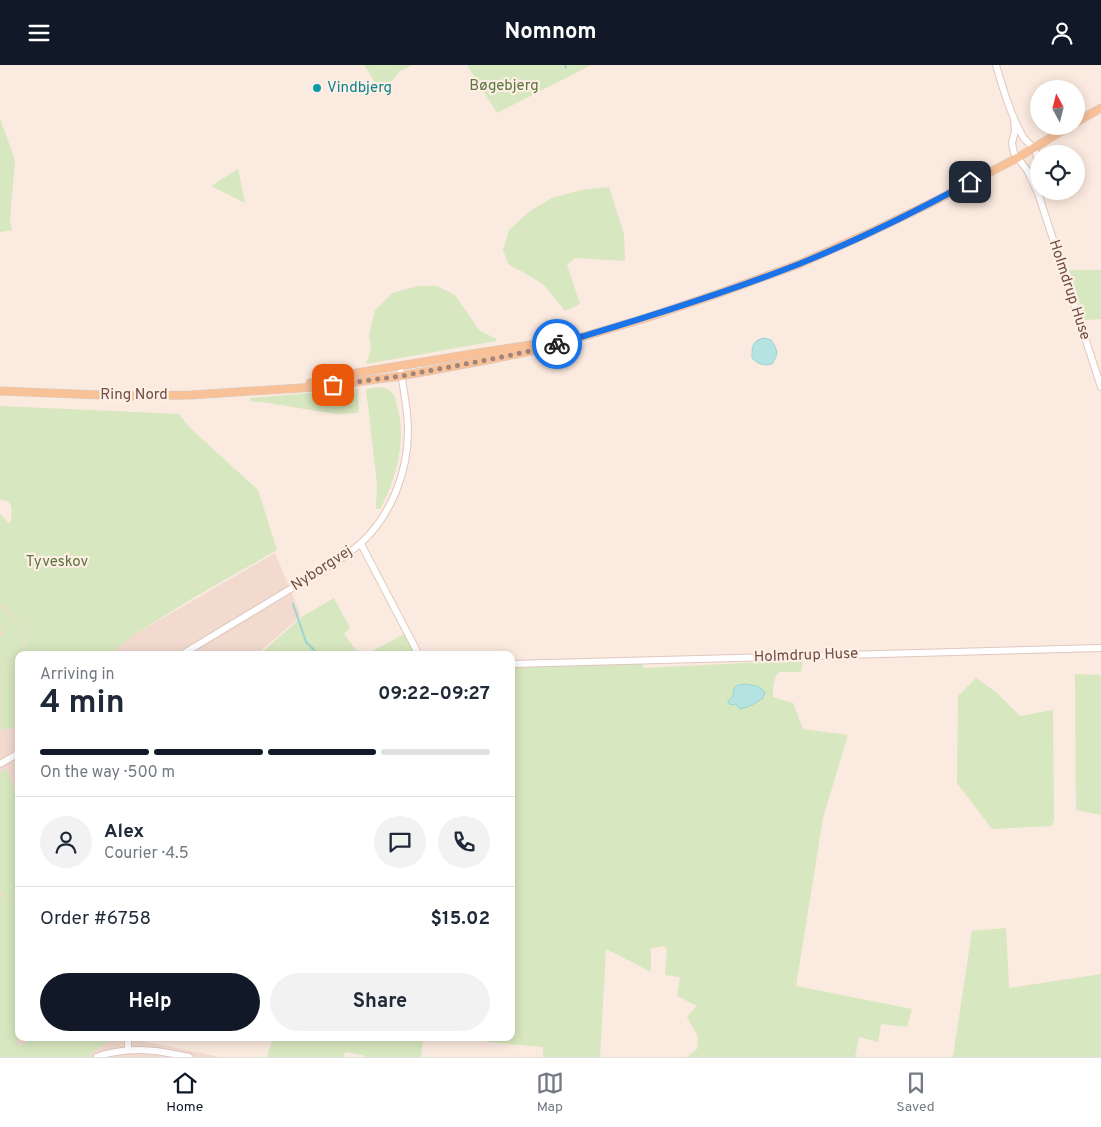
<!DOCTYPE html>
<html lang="en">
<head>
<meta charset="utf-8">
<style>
  body { margin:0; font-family:Overpass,sans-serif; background:#f2f2f3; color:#1f2937; height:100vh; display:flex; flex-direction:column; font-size:19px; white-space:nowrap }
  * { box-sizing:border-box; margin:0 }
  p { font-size:16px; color:#747a83 }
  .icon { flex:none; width:28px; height:28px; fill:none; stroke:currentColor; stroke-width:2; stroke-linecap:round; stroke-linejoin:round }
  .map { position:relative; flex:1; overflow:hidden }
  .sheet { position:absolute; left:15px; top:586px; width:500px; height:390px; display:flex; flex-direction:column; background:#fff; border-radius:10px; box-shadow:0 2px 12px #0003 }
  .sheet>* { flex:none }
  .needle { width:32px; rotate:353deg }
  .controls { position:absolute; left:1030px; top:15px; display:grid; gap:10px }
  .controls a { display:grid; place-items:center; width:55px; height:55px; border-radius:50%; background:#fff; box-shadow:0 2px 12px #0003; font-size:25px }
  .pin { position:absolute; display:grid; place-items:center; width:42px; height:42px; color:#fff; margin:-21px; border-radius:10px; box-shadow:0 2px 8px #0006 }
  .courier { position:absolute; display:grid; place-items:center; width:50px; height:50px; margin:-25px; border:4px solid #1a73e8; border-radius:50%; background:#fff; color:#222; box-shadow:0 1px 6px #0007 }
  .headline em { font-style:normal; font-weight:700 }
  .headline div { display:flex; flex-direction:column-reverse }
  .headline { display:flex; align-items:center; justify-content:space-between; height:85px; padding:0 25px }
  h1 { font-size:32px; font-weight:700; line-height:38px }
  .bar { display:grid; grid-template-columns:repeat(4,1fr); gap:8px 5px; align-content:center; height:60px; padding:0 25px }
  .bar i { height:6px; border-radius:4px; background:#e0e1e3 }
  .bar .active { background:#111827 }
  .bar p { grid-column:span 4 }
  .line { display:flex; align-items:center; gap:12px; padding:0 25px; border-top:1px solid #e0e1e3 }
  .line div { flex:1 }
  .round { display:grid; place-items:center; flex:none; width:52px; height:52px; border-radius:26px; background:#f2f2f3 }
  .primary-button { display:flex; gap:10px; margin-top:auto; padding:10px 25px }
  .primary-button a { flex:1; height:58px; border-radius:30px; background:#111827; color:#fff; font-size:20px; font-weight:700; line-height:58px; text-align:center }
  .primary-button a+a { background:#f2f2f3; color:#1f2937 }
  header { display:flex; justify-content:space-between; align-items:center; height:65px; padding:0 25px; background:#111827; color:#fff; font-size:22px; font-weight:700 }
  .tab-bar { display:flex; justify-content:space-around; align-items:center; height:70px; border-top:1px solid #e0e1e3; background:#fff; font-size:14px; color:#747a83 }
  .tab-bar a { display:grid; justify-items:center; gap:2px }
  .tab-bar .active { color:#111827 }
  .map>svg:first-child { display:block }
</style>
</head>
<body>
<header><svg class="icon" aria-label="menu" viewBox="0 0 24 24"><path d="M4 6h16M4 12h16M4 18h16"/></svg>Nomnom<svg class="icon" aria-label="person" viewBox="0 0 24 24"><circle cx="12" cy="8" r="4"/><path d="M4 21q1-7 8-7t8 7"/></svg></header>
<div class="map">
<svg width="1101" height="992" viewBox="0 0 1101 992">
  <rect width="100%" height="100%" fill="#fbeadf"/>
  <g fill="#f2dace">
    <path d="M275,488L301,551L256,590H110L130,572Z"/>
    <path d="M0,541H4L20,558L27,590H19V789L0,851Z"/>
    <path d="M0,871L19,972L128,973L220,992H0Z"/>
  </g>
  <g fill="#d7e7bf">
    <path d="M364,0H412L400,6L387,22L380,25Z"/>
    <path d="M467,0H591L497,48Z"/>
    <path d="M0,54L15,95L10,155L12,165L0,167Z"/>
    <path d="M238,104L245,138L211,121Z"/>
    <path d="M609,122L624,169L625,196L575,193L567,200L580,239L565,246L544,220L523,207L509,200L503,185L509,165L530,146L552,133L581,125Z"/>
    <path d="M1069,205H1101V254L1085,255Z"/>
    <path d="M417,221H437L455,230L479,265L496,274V276L366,299L371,284L369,271L375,245L392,228Z"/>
    <path d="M380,322C384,323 388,324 391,327C395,330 396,336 397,341C407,374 396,415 380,444H376L377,419L366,324Z"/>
    <path d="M358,324L359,346L357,348L336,349L268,338L250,336V333Z"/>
    <path d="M0,341L179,349L189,362L258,425L277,485L193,533L132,571L110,590H27L20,558L4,541H0V449L10,459C11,449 16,434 0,435Z"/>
    <path d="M334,533L350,563L344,569L358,588L367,589L404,569L416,590H259L303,551Z"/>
    <path d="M0,542H2L19,558L26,590H19V661L1,665L0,572L3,571L0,561Z"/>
    <path d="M803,595L801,607H779C773,613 773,623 773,632L793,638L803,664L848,670L823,753L796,921L912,944L907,962L881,959L878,977L859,972L855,992H687L697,984L698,972L687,952L697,941L677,931L680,912L665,910L667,884L664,881L651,883V907L606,884L600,992H543V982L487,977L488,973L511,972V631L515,630L512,602L643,598V603Z"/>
    <path d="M1075,609L1099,610L1101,613V750L1076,745Z"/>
    <path d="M976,613L996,627L1020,651L1053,645L1054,755L1052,761L992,764L957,718L958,631Z"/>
    <path d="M6,704L19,734V972L20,973L17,976L19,982L32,973H114L86,992H0V832L3,830L0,825V708Z"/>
    <path d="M1006,863L1009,923L1101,909V992H953L972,866Z"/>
    <path d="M273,973V972L423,973L421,992H367L362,990L345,987L344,992H267Z"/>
  </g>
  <g fill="#b5e3e1" stroke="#9bd4d2">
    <path d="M764,273L771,275C778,285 779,289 772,299C763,301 758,299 752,293C752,281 752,276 764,273Z"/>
    <path d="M745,619C753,620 760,621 765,627L763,633C756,638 749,642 740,644L736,639L731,640L728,638V636L733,631L734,623L738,620Z"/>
  </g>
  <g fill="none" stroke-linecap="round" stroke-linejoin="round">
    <g stroke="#9bd4d2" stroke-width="2">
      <path d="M565,0L566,3"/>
      <path d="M293,539L306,577L317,588"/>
    </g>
    <g stroke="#e0c7bf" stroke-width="8">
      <g id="minor">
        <path d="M996,0C1003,24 1010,48 1022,70C1025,77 1033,80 1036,88C1039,97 1035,109 1036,119"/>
        <path d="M1014,54L1015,66L1012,78L1014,88L1027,105L1038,128L1101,322"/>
        <path d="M361,479L419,590"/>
        <path d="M181,590L345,491C350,487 355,483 360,479C391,451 408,407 408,366C408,344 403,323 400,301"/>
        <path d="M511,599L1101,583"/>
        <path d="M0,699L19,688"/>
        <path d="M128,984V972"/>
        <path d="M97,992C103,989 109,988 116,987C141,982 165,987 189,992"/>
      </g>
    </g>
    <g stroke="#d7cdcc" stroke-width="9">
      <g id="major">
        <path d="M1076,57L1101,43"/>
        <path d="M310,318L356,308L478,288L537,279"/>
        <path d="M0,326L125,331L191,330L316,322L401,311L487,295L541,284L646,253L717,229L799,199L873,166L939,134L1017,93L1070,61"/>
      </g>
    </g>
    <use href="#minor" stroke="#fff" stroke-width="6"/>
    <use href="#major" stroke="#f8c198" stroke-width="8"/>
  </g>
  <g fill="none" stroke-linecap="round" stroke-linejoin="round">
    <path stroke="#a1857d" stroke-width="5" stroke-dasharray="0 9" d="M333,320L401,311L487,295L540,284L557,279"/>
    <path stroke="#1a73e8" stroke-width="6" d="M557,279C639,255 720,230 799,199C858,175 915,147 970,117"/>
  </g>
  <circle fill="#0f9aa8" stroke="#feefe4" stroke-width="2" cx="317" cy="23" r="5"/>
  <g text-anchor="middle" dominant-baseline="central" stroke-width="4.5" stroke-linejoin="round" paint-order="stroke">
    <g font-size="15" fill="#5b7641" stroke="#feefe4">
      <text x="504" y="21">Bøgebjerg</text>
      <text x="57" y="497">Tyveskov</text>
    </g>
    <g font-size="15" fill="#0d838f" stroke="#feefe4" text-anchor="start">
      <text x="327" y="23">Vindbjerg</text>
    </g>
    <g font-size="15" fill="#704e48" stroke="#feefe4">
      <text transform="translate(1069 225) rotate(72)">Holmdrup Huse</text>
      <text x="134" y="330">Ring Nord</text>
      <text transform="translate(322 504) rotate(-33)">Nyborgvej</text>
      <text transform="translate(806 591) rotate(-2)">Holmdrup Huse</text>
    </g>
  </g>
</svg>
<div class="controls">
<a><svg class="needle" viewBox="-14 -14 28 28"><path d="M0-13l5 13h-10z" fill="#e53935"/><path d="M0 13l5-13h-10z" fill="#747a83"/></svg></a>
<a><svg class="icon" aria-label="locate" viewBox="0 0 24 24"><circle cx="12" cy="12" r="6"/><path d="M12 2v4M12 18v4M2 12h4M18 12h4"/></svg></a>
</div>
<div class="pin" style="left:333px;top:320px;background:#ea580c"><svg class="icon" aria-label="bag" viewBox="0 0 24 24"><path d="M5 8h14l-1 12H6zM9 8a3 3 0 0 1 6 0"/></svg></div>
<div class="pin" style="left:970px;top:117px;background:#1f2937"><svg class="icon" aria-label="home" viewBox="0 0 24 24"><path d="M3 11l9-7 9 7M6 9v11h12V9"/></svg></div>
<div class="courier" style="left:557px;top:279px"><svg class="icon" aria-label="bike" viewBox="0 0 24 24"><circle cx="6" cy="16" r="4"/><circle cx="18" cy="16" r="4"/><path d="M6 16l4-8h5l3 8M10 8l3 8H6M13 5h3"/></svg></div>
<section class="sheet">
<div class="headline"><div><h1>4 min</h1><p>Arriving in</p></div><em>09:22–09:27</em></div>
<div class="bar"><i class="active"></i><i class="active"></i><i class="active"></i><i></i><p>On the way · 500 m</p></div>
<div class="line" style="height:90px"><a class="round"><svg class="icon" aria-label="person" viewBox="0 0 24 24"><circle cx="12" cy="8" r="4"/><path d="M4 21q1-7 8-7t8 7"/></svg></a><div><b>Alex</b><p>Courier · 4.5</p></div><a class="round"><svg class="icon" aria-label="chat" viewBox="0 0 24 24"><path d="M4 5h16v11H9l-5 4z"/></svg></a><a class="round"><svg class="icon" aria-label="phone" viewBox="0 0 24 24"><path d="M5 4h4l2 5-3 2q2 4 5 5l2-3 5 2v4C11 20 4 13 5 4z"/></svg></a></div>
<div class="line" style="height:65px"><div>Order #6758</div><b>$15.02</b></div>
<div class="primary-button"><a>Help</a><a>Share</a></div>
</section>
</div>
<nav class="tab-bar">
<a class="active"><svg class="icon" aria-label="home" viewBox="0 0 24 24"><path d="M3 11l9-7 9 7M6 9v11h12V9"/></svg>Home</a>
<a><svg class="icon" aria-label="map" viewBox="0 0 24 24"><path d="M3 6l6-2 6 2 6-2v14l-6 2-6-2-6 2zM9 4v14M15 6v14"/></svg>Map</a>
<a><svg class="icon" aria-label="saved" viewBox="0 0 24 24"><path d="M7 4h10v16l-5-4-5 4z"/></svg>Saved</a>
</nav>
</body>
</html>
